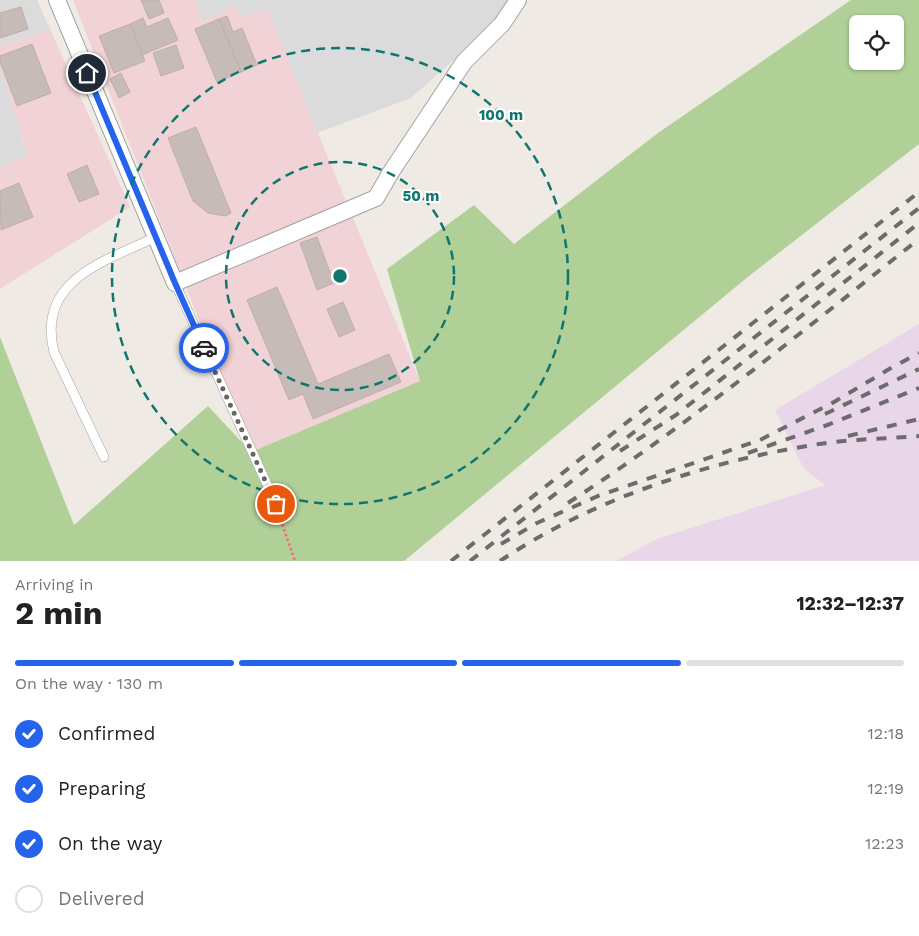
<!DOCTYPE html>
<html lang="en">
<head>
<meta charset="utf-8">
<style>
  body { margin:0; font-family:"Work Sans",sans-serif; background:#f6f6f6; color:#222; height:100vh; display:flex; flex-direction:column; font-size:19px; white-space:nowrap }
  * { box-sizing:border-box; margin:0 }
  p { font-size:16px; color:#767676 }
  .icon { flex:none; width:28px; height:28px; fill:none; stroke:currentColor; stroke-width:2; stroke-linecap:round; stroke-linejoin:round }
  .map { position:relative; height:561px; overflow:hidden }
  .sheet { display:flex; flex-direction:column; background:#fff; flex:1 }
  .sheet>* { flex:none }
  .tools { position:absolute; left:849px; top:15px; display:grid; gap:10px }
  .tools a { display:grid; place-items:center; width:55px; height:55px; border-radius:8px; background:#fff; box-shadow:0 1px 4px #0004; font-size:25px }
  .pin { position:absolute; display:grid; place-items:center; width:42px; height:42px; color:#fff; margin:-21px; border:2px solid #fff; border-radius:50%; box-shadow:0 1px 5px #0007 }
  .courier { position:absolute; display:grid; place-items:center; width:50px; height:50px; margin:-25px; border:4px solid #2563eb; border-radius:50%; background:#fff; color:#222; box-shadow:0 1px 6px #0007 }
  .summary em { font-style:normal; font-weight:700 }
  .summary div { display:flex; flex-direction:column-reverse }
  .summary { display:flex; align-items:center; justify-content:space-between; height:85px; padding:0 15px }
  h1 { font-size:32px; font-weight:700; line-height:38px }
  .bar { display:grid; grid-template-columns:repeat(4,1fr); gap:8px 5px; align-content:center; height:60px; padding:0 15px }
  .bar i { height:6px; border-radius:4px; background:#e0e0e0 }
  .bar .active { background:#2563eb }
  .bar p { grid-column:span 4 }
  ol { padding:0 15px; list-style:none }
  li { display:flex; align-items:center; gap:15px; height:55px }
  li p { margin-inline-start:auto }
  li .icon { padding:5px; border-radius:50%; background:#2563eb; color:#fff; stroke-width:4 }
  li:last-child { color:#767676 }
  li i { width:28px; height:28px; border:2px solid #e0e0e0; border-radius:50% }
  .map>svg:first-child { display:block }
</style>
</head>
<body>
<div class="map">
<svg width="919" height="561" viewBox="0 0 919 561">
  <rect width="100%" height="100%" fill="#f0eae4"/>
  <g fill="#dcdbdb">
    <path d="M0,0H37L50,29L0,47Z"/>
    <path d="M194,0H510L501,14L458,56L411,98L317,133L267,9L240,17L235,6L203,22Z"/>
    <path d="M0,64L28,156L0,167Z"/>
  </g>
  <g fill="#f1d2d6">
    <path d="M73,0H194L203,22L235,6L240,17L267,9L420,381L251,452Z"/>
    <path d="M50,29L130,207L0,289V167L28,155L0,65V47Z"/>
  </g>
  <path fill="#e9d6e8" d="M919,324V561H616L657,539L825,485L804,469L775,410Z"/>
  <path fill="#b0d097" fill-rule="evenodd" d="M851,0H919V144L749,276L404,561H0V337L74,525L208,406L251,452L420,381L387,269L474,205L514,244L658,133ZM858,24H895V61H858Z"/>
  <g fill="#c7bbb7" stroke="#c2aea6">
    <path d="M141,0H159L164,13L149,19Z"/>
    <path d="M21,7L28,29L0,38V13Z"/>
    <path d="M227,16L233,32L242,28L257,65L241,72L219,19Z"/>
    <path d="M143,18L147,27L168,18L178,40L142,55L130,24Z"/>
    <path d="M219,19L241,72L217,82L195,29Z"/>
    <path d="M130,24L145,61L114,73L99,36Z"/>
    <path d="M32,44L51,93L17,106L0,62V56Z"/>
    <path d="M176,45L184,68L161,76L153,53Z"/>
    <path d="M121,73L130,92L119,98L110,79Z"/>
    <path d="M196,127L231,213L225,216L208,213L193,201L168,138Z"/>
    <path d="M87,165L99,194L79,202L67,174Z"/>
    <path d="M19,183L33,217L1,230L0,191Z"/>
    <path d="M317,237L334,283L317,290L300,243Z"/>
    <path d="M277,287L318,384L389,354L401,382L313,419L303,394L289,400L247,300Z"/>
    <path d="M343,302L355,330L339,337L327,309Z"/>
  </g>
  <g fill="none" stroke-linecap="round" stroke-linejoin="round">
    <g stroke="#a2a2a2" stroke-width="10">
      <g id="lane">
        <path d="M175,283L276,504"/>
        <path d="M104,457L54,352C36,280 105,261 156,237"/>
      </g>
    </g>
    <g stroke="#a2a2a2" stroke-width="18">
      <path id="street" d="M57,0L175,283L376,198L391,172L464,62L502,24L518,0"/>
    </g>
    <path stroke="#fe666c" stroke-width="2.5" stroke-dasharray="2.5 2.5" stroke-linecap="butt" d="M279,515L295,561"/>
    <use href="#lane" stroke="#fff" stroke-width="9"/>
    <use href="#street" stroke="#fff" stroke-width="16"/>
    <g stroke="#6c6c6c" stroke-width="4" stroke-dasharray="10 10" stroke-linecap="butt">
      <path d="M825,414L919,369"/>
      <path d="M848,436L919,419"/>
      <path d="M620,451L676,415L919,223"/>
      <path d="M748,453L830,424L919,388"/>
      <path d="M568,503C691,423 804,330 919,239"/>
      <path d="M501,544L537,523L598,496L760,440L834,402L891,368L919,353"/>
      <path d="M451,561L919,192"/>
      <path d="M470,561L919,208"/>
      <path d="M500,561C591,500 705,462 813,445C848,439 884,439 919,436"/>
    </g>
  </g>
  <g fill="none" stroke-linecap="round" stroke-linejoin="round">
    <path stroke="#686563" stroke-width="5" stroke-dasharray="0 9" d="M204,348L276,504"/>
    <path stroke="#2563eb" stroke-width="6" d="M87,73L175,283L204,348"/>
  </g>
  <g fill="none" stroke="#0f766e" stroke-width="2.5" stroke-dasharray="9 6">
    <circle cx="340" cy="276" r="114"/>
    <circle cx="340" cy="276" r="228"/>
  </g>
  <circle cx="340" cy="276" r="8" fill="#0f766e" stroke="#fff" stroke-width="2.5"/>
  <g font-size="15" text-anchor="middle" font-weight="bold" fill="#0f766e" stroke="#fff" stroke-width="4" stroke-linejoin="round" paint-order="stroke">
    <text x="501" y="120">100 m</text>
    <text x="421" y="201">50 m</text>
  </g>
</svg>
<div class="tools">
<a><svg class="icon" aria-label="locate" viewBox="0 0 24 24"><circle cx="12" cy="12" r="6"/><path d="M12 2v4M12 18v4M2 12h4M18 12h4"/></svg></a>
</div>
<div class="pin" style="left:276px;top:504px;background:#ea580c"><svg class="icon" aria-label="bag" viewBox="0 0 24 24"><path d="M5 8h14l-1 12H6zM9 8a3 3 0 0 1 6 0"/></svg></div>
<div class="pin" style="left:87px;top:73px;background:#1f2937"><svg class="icon" aria-label="home" viewBox="0 0 24 24"><path d="M3 11l9-7 9 7M6 9v11h12V9"/></svg></div>
<div class="courier" style="left:204px;top:348px"><svg class="icon" aria-label="car" viewBox="0 0 24 24"><path d="M5 17H2v-5l4-1 3-4h7l3 4 3 1v5h-3M9 17h6M6 11h13"/><circle cx="7" cy="17" r="2"/><circle cx="17" cy="17" r="2"/></svg></div>
</div>
<section class="sheet">
<div class="summary"><div><h1>2 min</h1><p>Arriving in</p></div><em>12:32–12:37</em></div>
<div class="bar"><i class="active"></i><i class="active"></i><i class="active"></i><i></i><p>On the way · 130 m</p></div>
<ol>
<li><svg class="icon" aria-label="check" viewBox="0 0 24 24"><path d="M5 12l5 5 9-10"/></svg>Confirmed<p>12:18</p></li>
<li><svg class="icon" aria-label="check" viewBox="0 0 24 24"><path d="M5 12l5 5 9-10"/></svg>Preparing<p>12:19</p></li>
<li><svg class="icon" aria-label="check" viewBox="0 0 24 24"><path d="M5 12l5 5 9-10"/></svg>On the way<p>12:23</p></li>
<li><i></i>Delivered</li>
</ol>
</section>
</body>
</html>
